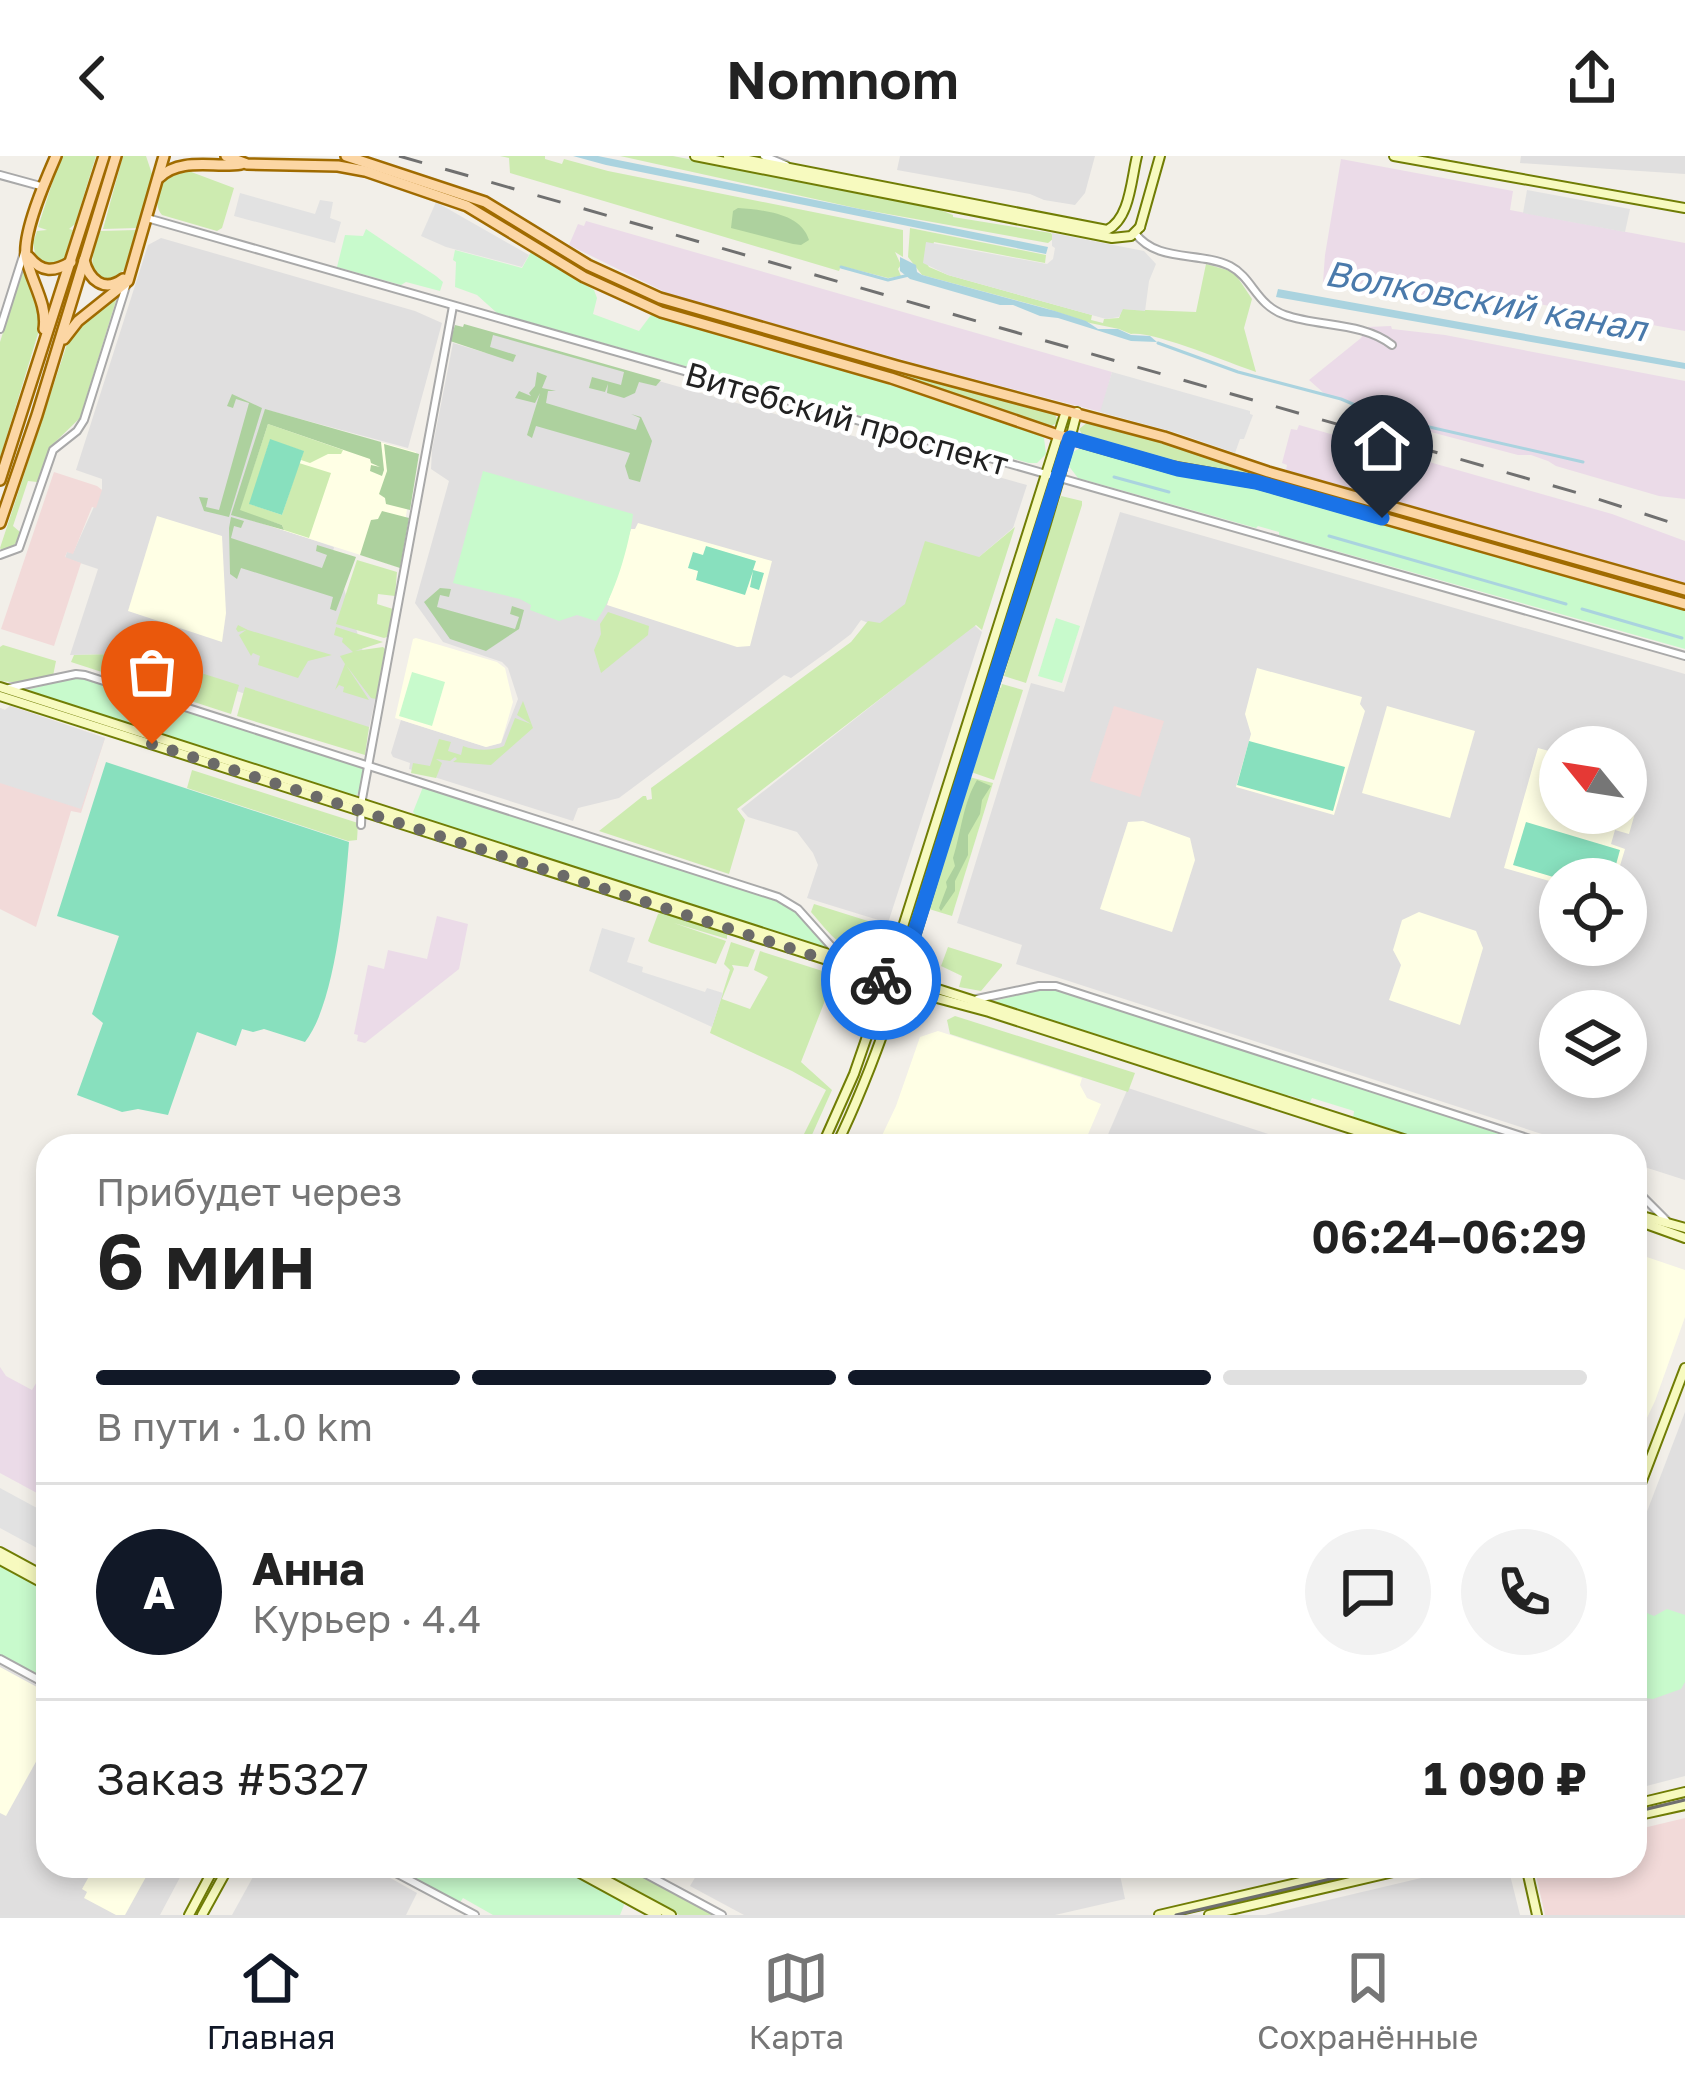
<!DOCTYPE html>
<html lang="ru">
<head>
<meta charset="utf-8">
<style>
  body { margin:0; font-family:"Golos Text",sans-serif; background:#f2f2f2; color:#222; height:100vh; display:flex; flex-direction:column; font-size:45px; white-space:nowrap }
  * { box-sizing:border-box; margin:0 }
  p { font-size:39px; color:#767676 }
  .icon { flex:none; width:66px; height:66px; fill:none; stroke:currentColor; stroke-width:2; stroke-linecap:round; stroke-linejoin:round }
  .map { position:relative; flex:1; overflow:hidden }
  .sheet { position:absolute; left:36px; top:978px; width:1611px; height:744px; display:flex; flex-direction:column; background:#fff; border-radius:36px; box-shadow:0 6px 18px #0003 }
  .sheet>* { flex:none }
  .needle { width:78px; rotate:300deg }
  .buttons { position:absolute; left:1539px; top:570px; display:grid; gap:24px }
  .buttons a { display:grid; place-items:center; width:108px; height:108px; border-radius:50%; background:#fff; box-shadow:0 6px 18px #0003; font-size:60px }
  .pin { position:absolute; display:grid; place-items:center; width:102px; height:102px; color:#fff; margin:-123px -51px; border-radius:50% 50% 50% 0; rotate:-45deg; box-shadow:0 0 12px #0007 }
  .pin .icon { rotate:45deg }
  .courier { position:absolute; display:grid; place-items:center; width:120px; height:120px; margin:-60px; border:9px solid #1a73e8; border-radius:50%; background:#fff; color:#222; box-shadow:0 3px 15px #0007 }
  .overview em { font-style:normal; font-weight:600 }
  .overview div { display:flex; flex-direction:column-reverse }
  .overview { display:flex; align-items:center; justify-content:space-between; height:204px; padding:0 60px }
  h1 { font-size:78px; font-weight:600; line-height:90px }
  .bar { display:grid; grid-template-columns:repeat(4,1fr); gap:18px 12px; align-content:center; height:144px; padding:0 60px }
  .bar i { height:15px; border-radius:9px; background:#e0e0e0 }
  .bar .selected { background:#111827 }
  .bar p { grid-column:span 4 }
  .line { display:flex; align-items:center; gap:30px; padding:0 60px; border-top:3px solid #e0e0e0 }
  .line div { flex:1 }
  .round { display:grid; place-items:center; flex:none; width:126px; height:126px; border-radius:63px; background:#f2f2f2 }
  header { display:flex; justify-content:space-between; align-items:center; height:156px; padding:0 60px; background:#fff; font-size:54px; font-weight:600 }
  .tabs { display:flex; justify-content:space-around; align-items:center; height:168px; border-top:3px solid #e0e0e0; background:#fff; font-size:33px; color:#767676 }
  .tabs a { display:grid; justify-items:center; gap:6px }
  .tabs .selected { color:#111827 }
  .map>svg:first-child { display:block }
</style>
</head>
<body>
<header><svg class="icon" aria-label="back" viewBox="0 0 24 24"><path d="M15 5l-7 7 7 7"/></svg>Nomnom<svg class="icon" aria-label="share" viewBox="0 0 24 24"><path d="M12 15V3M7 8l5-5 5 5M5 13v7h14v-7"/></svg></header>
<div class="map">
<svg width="1685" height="1759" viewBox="0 0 1685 1759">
  <rect width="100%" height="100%" fill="#f2efe9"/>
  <g fill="#e0dfdf" fill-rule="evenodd">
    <path d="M900,0H1095L1085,37L1075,49L1044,44L1030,38L897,14Z"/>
    <path d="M1521,0H1685V18L1520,7Z"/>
    <path d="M161,82L415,155L442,167L408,292L271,255L235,358L334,391L333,396L376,539L368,577L120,498L70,499L98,413L65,402L67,396L73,397L102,333V323L76,314L148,89Z"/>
    <path d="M492,178L1027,329L1013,372L979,401L878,471L861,464L851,478L830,494L791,522L784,519L619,642L578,652L573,665L409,613L410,607L393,601L391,597L401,564L486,591L501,587L518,543L508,512L502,506L443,486L415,447L449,325L431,313L432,294L453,187L486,197Z"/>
    <path d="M1120,356L1685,518V1024L1635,1008V990H1579L1016,808L1022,789L957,767L1031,527L1064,536ZM1560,591H1626V657H1560ZM1560,723H1626V789H1560ZM1560,855H1626V921H1560Z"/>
    <path d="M974,469L982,476L888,767L807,742L818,709L813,697L797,676L748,661L741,653Z"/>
    <path d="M1128,932L1305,990H1103Z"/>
    <path d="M1685,1256V1620L1635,1633V1387Z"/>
    <path d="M0,1509L48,1535V1710H186L160,1759H0Z"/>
    <path d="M259,1710H369L417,1737L406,1759H232Z"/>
    <path d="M702,1710H1103L1120,1719L1125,1743L1055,1759H744L690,1730Z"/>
    <path d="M1472,1710H1491L1492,1714L1508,1711L1520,1759H1265Z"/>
  </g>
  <g fill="#f2dad9">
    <path d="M54,316L97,330L102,334L96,352L92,351L73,398L67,396L65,401L81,407L54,490L1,473Z"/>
    <path d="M10,550L105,582L81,657L71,655L36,771L0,753V552L5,554Z"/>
    <path d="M1114,550L1164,565L1140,641L1090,625Z"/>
    <path d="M1685,1662V1759H1545L1534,1710H1635V1674Z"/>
  </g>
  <g fill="#ebdbe8">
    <path d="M1341,3L1513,35L1510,54L1685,87V175L1458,133L1453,150L1323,126L1325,99Z"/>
    <path d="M586,65L1112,216L1101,256L928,211L669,138L569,89L578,68L584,70Z"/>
    <path d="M1391,170L1392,173L1445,179L1685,225V343L1659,340L1556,310L1548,305L1531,299H1518L1427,275L1393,260L1326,239L1309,224L1361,182L1367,171Z"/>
    <path d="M1299,269L1612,358L1685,385V427L1286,314L1287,309L1282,307L1291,273L1297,274Z"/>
    <path d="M437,760L468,768L459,813L365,887L357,885L358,879L354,878L368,809L384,813L388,794L427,803Z"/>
    <path d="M0,1211L6,1220L32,1234L41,1219L48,1222V1343L0,1317Z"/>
  </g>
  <g fill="#ffffe5">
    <path d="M271,256L416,296L398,411L238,360Z"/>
    <path d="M157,360L222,380L226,457L222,486L128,455Z"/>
    <path d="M638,367L772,405L750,490L737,491L607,449L631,373H635Z"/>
    <path d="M416,482L497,506L505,512L513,546L501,587L486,591L395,562L413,483Z"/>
    <path d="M1257,512L1362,541L1360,548L1365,555L1334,659L1236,631L1251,578L1245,558Z"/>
    <path d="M1387,550L1475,575L1450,662L1362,637Z"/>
    <path d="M1538,592L1560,598V657H1626V617L1645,622L1629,678L1615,674L1611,688L1625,693L1616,723H1560V728L1504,712Z"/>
    <path d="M1143,665L1190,682L1195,704L1172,776L1100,753L1128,666Z"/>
    <path d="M1419,756L1476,775L1483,792L1460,869L1389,844L1401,809L1393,794L1402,764Z"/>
    <path d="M938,875L1082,922L1080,929L1087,942L1101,948L1083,990H877L896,950L920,881Z"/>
    <path d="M1635,1097L1685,1114V1161L1655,1245L1646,1264L1640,1266L1636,1278L1639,1280L1635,1292Z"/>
    <path d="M0,1511L48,1537V1584L6,1660L0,1657Z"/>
    <path d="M91,1710H152L125,1759H116L84,1742L87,1736L82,1733L92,1715Z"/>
  </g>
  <g fill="#cdebb0">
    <path d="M61,0H96L75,68L69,73L73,74L64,103L48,110L36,102L33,87L37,75L47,74L38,71Z"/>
    <path d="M123,0H146L153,21L137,72L103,73Z"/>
    <path d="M500,0H545V3L562,8L564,3L608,15L903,74V101L895,96L901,109L898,113L901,120L888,122L841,110L839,115L510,17L509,2Z"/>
    <path d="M620,0H673L935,52L953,59V61L1051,77L1054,82L1048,87L860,53Z"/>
    <path d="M175,14H186L234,32L222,72L217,75L162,59C152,47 161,33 165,20Z"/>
    <path d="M475,48L489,54L583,112L653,145L894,215L1054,256L1058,266L1049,272L904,221L652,148L579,114Z"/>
    <path d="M910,72L1046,99L1045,107L934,86L927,108L929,111L948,119L1092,159L1091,164L1103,167L1104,163L1119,162L1122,153L1196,156L1206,108L1234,116L1252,143L1244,172L1256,216C1228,207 1155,175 1131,178L1119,173L1090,167L1045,152L922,119L908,101Z"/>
    <path d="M136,74L124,114L109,124L97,121C87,106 96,91 100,75Z"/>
    <path d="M26,112L41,168L0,302V186L22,115Z"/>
    <path d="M118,138L80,262L49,292L37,326L28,325L13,370L20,376C16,388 15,392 2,395L0,392L70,179Z"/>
    <path d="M1088,266L1170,289L1254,317L1685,439V443L1250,319L1179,308L1084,282L1079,273Z"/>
    <path d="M268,268L343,294L341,298H328L310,307L301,304L303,295L270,284L250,348L282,359L299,307L331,317L309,382L284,374L282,369L239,355Z"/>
    <path d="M1061,340L1082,345V349L1026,527L1004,520L1012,493L1010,490Z"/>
    <path d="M1015,371L982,474L976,469L737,653L745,664L729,718L599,675L643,640H646L647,644L652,643L651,632L851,486L868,465L880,467L905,448L925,385L979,401Z"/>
    <path d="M357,404L397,416L395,440L378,438L377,448L393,453L387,481L384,482L336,468Z"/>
    <path d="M608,456L649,470L648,479L601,517L594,494L601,478L600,468Z"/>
    <path d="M238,469L248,474L332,499L308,505L298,522L258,509L260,500L253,497L251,500L239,479L246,474L238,476L236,473Z"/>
    <path d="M336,471L383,486L355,495L383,491L385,493L376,543L371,542L346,509L369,544L343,536L344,531L339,529L335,534L345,508L340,500L353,496L342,486L343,482L334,479Z"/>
    <path d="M3,489L56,505L53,520L22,527L0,525V491Z"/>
    <path d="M122,492L239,529L231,558L71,506L74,499L119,498Z"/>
    <path d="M1002,528L1023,534L994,624L971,616L997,531L1001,532Z"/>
    <path d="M245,531L369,571L365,599L237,560Z"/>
    <path d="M523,545L533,572L491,609L453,606L457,603L455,601L450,605L436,603L442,607L436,622L411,617L413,607L430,610L439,583L451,586L448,595L461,599L463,590C476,595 492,595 504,590L515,562L531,568L517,559Z"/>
    <path d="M192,614L358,667L357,684L348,685L187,632Z"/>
    <path d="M969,621L993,627L952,760L929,753L930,744Z"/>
    <path d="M814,748L887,771L878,800C846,801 830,778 811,756Z"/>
    <path d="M663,756L727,777V783L674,767L726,785L716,808L651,787L648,785L658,758Z"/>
    <path d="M731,786L755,794L748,811L732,809L734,813L722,843L750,853L768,821L754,814L760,795L835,819L801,906L832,934L807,990H798L826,934L792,915L710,877L730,814L724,808Z"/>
    <path d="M948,791L1002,808V810L981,835L959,831L962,820L941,810Z"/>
    <path d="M955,860L1135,917L1128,936L950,878L947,864Z"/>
    <path d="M588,1710H624L715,1759H679Z"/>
  </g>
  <g fill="#add19e">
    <path d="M738,52C763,54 801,57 809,84L801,89L793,88L731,72L733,55Z"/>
    <path d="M464,168L661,224L656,230L639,226L635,237L624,242L607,237L608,228L605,236L589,232L592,221L621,229L624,216L493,179L490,191L516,199L513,206L450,185L455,169L463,171Z"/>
    <path d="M537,216L547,220L542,232L556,235H548L546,247L636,274L640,262L631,258L641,261L652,285L640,326L629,323L625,310L630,297L536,270L532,282L527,279L540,237L535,247L515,242L519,235L531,240L529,237L535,230Z"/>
    <path d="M232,238L262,252L229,361L204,355L199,341L208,342L206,351L219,354L249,247L236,243L233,252L227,250Z"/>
    <path d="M265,253L381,286L384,314L382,320L370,315L371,309L380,311L371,307L370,303L268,268L240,354L282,369L284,374L231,359Z"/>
    <path d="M384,288L419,298L410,354L386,348L385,342L379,338L387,315Z"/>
    <path d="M382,355L409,362L400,412L360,399L371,364L378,363Z"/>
    <path d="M231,361L244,365L241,372L234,370L231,382L322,412L327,399L316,395L317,389L356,401L336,455L330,453L333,441L241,412L237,423L230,418L229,372Z"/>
    <path d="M440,432L451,433L449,441L440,439L437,451L515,473L519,461L510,458L512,450L524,454L519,473L486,495L450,483L424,446Z"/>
    <path d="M977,624L991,630L982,644L980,658L968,679V699L955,725V735L941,755L939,752L947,731L946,726L955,710L953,702C961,677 963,647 977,624Z"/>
  </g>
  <g fill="#c8facc">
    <path d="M366,73L436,120L443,126L440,135L406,126L401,129L337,111L345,79L363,80Z"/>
    <path d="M455,94L522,112L531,96L594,134L597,142L593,158L639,175L651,159L836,211L1034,277L1044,282L1046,298L1037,307H1029L957,287V285L933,277L929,279L497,157L477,139L455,131L456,106L453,104Z"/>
    <path d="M1082,292L1166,316L1250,331L1465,388L1685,454V493L1279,379V376L1258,370L1256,372L1078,322L1068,309C1069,301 1073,293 1082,292Z"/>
    <path d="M483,315L633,358C630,387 614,443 596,465L577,459L559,465L530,454L531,449L520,443L453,427Z"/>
    <path d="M1056,462L1080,470L1062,527L1038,520Z"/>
    <path d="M412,516L445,526L432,570L399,560Z"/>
    <path d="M73,522H83L356,609L364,614L362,632L355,641H351L23,535Z"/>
    <path d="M423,631L780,745L794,754L828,792L419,663L413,656Z"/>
    <path d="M1047,831L1541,990H1436L1353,963L1354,955L1312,942L1310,946L1288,939L1286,942L991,846Z"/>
    <path d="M0,1408L48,1434V1525L0,1499Z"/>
    <path d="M1667,1453L1685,1459V1526L1681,1533L1653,1543L1635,1541V1517L1638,1509L1635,1507V1476L1641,1460L1640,1454L1654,1460Z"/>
    <path d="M390,1710H558L623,1745L624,1749L620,1759H493L463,1742L459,1748Z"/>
  </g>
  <g fill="#88e0be">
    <path d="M270,283L304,295L282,359L249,348Z"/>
    <path d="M706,390L756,405L753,414L764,417L759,434L750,431L753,415L745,439L696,424L698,415L688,412L693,396L703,399Z"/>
    <path d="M1249,585L1345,611L1333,655L1237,629Z"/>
    <path d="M106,606L349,686C345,736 336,847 305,886L264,873L253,876L242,873L236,890L197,876L168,959L138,953L122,956L77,939L103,867L92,858L119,780L57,760Z"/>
    <path d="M1526,666L1620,694L1612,723H1560L1513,709Z"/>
  </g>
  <g fill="#e2e2e2">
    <path d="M1527,34L1630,53L1625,76L1523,57Z"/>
    <path d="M240,37L315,58L320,44L333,46L330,62L341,66L335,87L234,60Z"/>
    <path d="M436,46L529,99L522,111L446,91L421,80Z"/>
    <path d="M1052,77L1144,95L1156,108L1149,125L1145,155L1123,153L1119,161L1106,163L948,119L923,107L926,86L1047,108L1053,103L1055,92L1052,90Z"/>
    <path d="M1112,216L1250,255V258L1253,259L1244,283H1240L1235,297L1177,277L1100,256Z"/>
    <path d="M10,550L105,582L81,653L0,627V552L5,554Z"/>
    <path d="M602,772L635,782L627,806L643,811L642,816L705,836L707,832L723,837L712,871L589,815Z"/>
    <path d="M0,1332L48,1358V1398L0,1372Z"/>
  </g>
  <g fill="#aad3df">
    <path d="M573,0H598L1048,91L1046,98L606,9Z"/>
    <path d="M900,101L916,109L917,116L922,119L1055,155L1086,165L1098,173H1118L1131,179L1150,180L1157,186L1131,185L1058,162L1040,160L1013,149H1000L910,123L900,115Z"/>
    <path d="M1278,133L1685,207V213L1276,141Z"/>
  </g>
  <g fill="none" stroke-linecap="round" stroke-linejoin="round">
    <g stroke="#aad3df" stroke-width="3">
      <path d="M841,111L888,124L909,119"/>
      <path d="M1158,187L1238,216L1341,243L1381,260L1583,306"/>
      <path d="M1114,321L1169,336"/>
      <path d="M1329,380L1566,448"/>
      <path d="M1582,453L1682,482"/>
    </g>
    <g stroke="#a9a9a9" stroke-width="10">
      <g id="street">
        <path d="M764,0L786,9"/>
        <path d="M0,19L44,31"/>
        <path d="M147,62L1685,500"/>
        <path d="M1135,77C1157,107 1199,95 1230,110C1253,122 1256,149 1285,159C1319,171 1363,166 1392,189"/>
        <path d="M0,173L24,97"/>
        <path d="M0,399L19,392L53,294L77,275L84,264L126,130"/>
        <path d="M9,532L76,518L85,519L778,741L798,753L840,800"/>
        <path d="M361,669L362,643L453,150"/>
        <path d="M977,843L1039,830H1056L1552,990"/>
        <path d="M1635,1033L1666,1064"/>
        <path d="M0,1503L48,1529"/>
        <path d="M383,1710L475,1759"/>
        <path d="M631,1710L722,1759"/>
      </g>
    </g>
    <g stroke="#707d05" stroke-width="12">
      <g id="secondary">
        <path d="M695,0L1112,82L1131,80L1140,71"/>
        <path d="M728,0L1107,74C1130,63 1131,24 1137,0"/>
        <path d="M1394,0L1685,52"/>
        <path d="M1140,71L1160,0"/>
        <path d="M0,531L1425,990"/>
        <path d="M0,540L824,803L933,841L989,856L1404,990"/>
        <path d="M822,990L854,918L882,837L1066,255"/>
        <path d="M836,990C891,877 922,753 960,634C999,509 1045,384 1077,256"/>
        <path d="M1635,1058L1685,1072"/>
        <path d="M1635,1064L1685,1082"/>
        <path d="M1635,1343L1685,1212"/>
        <path d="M0,1396L48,1422"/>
        <path d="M0,1404L48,1430"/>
        <path d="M1635,1648L1685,1636"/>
        <path d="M1635,1660L1685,1649"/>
        <path d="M567,1710L657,1759"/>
        <path d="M580,1710L671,1759"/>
        <path d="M1526,1710L1537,1759"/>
        <path d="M189,1759L215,1710"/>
        <path d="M202,1759L229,1710"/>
        <path d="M1159,1759L1369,1710"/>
        <path d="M1209,1759L1419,1710"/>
      </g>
    </g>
    <g stroke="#a06b00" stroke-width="14">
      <g id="primary">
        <path d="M226,0L247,8L338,10L365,15L467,50L584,121L661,156L891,222L1058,279L1171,311L1256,326L1685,448"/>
        <path d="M346,0L485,46L588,109L660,142L897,210L1164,281L1268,316L1685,434"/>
        <path d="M160,21C181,1 214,12 241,8"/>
        <path d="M29,101C42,117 54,116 71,106"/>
        <path d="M84,104C89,124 104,137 123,123"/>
        <path d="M44,173C48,148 30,124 26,100C23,75 46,23 56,0"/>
        <path d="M64,183L78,165L128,125L164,0"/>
        <path d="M0,324L104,0"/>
        <path d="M0,367L37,259L116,0"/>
      </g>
    </g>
    <use href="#street" stroke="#fff" stroke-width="6"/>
    <use href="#secondary" stroke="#f7fabf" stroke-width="8"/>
    <use href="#primary" stroke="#fcd6a4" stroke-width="9"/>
    <g stroke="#707070" stroke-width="3">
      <path d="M1635,1656L1685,1644"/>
      <path d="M1176,1759L1386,1710"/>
    </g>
    <path stroke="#707070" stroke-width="3" stroke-dasharray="24 24" stroke-linecap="butt" d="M399,0L1585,339L1685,371"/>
  </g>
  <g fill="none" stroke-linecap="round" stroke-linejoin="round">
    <path stroke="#6b6a68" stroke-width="12" stroke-dasharray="0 21.6" d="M152,588L824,803L881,824"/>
    <path stroke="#1a73e8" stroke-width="15" d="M881,824L898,830L1070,282L1178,313L1256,326L1382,362"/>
  </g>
  <g text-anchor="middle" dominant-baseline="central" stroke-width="9" stroke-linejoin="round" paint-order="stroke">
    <g font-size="33" fill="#222" stroke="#fff">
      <text transform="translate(847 262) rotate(16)">Витебский проспект</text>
    </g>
    <g font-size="36" font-style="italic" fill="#4a7aab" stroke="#fff">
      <text transform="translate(1486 144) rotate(10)">Волковский канал</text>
    </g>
  </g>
</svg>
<div class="buttons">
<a><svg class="needle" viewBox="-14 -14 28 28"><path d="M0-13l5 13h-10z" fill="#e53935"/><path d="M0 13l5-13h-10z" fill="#767676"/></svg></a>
<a><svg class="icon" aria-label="locate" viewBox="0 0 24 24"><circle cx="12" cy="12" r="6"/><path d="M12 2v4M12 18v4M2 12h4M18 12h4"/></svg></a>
<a><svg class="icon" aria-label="layers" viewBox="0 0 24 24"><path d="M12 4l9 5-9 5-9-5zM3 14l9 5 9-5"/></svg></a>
</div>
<div class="pin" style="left:152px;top:588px;background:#ea580c"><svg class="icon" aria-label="bag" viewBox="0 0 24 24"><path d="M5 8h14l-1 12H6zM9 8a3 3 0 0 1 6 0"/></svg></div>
<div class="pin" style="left:1382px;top:362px;background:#1f2937"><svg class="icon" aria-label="home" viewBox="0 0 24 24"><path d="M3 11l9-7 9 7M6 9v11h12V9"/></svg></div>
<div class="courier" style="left:881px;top:824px"><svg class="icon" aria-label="bike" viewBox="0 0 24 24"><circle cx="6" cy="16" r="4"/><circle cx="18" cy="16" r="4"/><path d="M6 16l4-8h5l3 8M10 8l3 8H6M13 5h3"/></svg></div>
<section class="sheet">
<div class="overview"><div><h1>6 мин</h1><p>Прибудет через</p></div><em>06:24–06:29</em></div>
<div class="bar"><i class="selected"></i><i class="selected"></i><i class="selected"></i><i></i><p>В пути · 1.0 km</p></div>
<div class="line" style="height:216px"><b class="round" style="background:#111827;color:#fff">А</b><div><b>Анна</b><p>Курьер · 4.4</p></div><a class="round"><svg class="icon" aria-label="chat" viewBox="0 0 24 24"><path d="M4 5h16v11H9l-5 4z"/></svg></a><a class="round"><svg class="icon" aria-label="phone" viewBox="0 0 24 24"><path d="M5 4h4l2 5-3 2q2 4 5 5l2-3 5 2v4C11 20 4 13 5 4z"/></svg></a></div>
<div class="line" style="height:156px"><div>Заказ #5327</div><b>1 090 ₽</b></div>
</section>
</div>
<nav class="tabs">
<a class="selected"><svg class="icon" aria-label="home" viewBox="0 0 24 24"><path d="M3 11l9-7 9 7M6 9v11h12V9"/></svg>Главная</a>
<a><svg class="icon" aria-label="map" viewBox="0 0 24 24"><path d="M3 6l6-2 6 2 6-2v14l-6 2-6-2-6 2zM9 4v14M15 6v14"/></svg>Карта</a>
<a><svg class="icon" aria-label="saved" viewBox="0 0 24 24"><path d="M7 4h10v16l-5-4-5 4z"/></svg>Сохранённые</a>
</nav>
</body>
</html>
